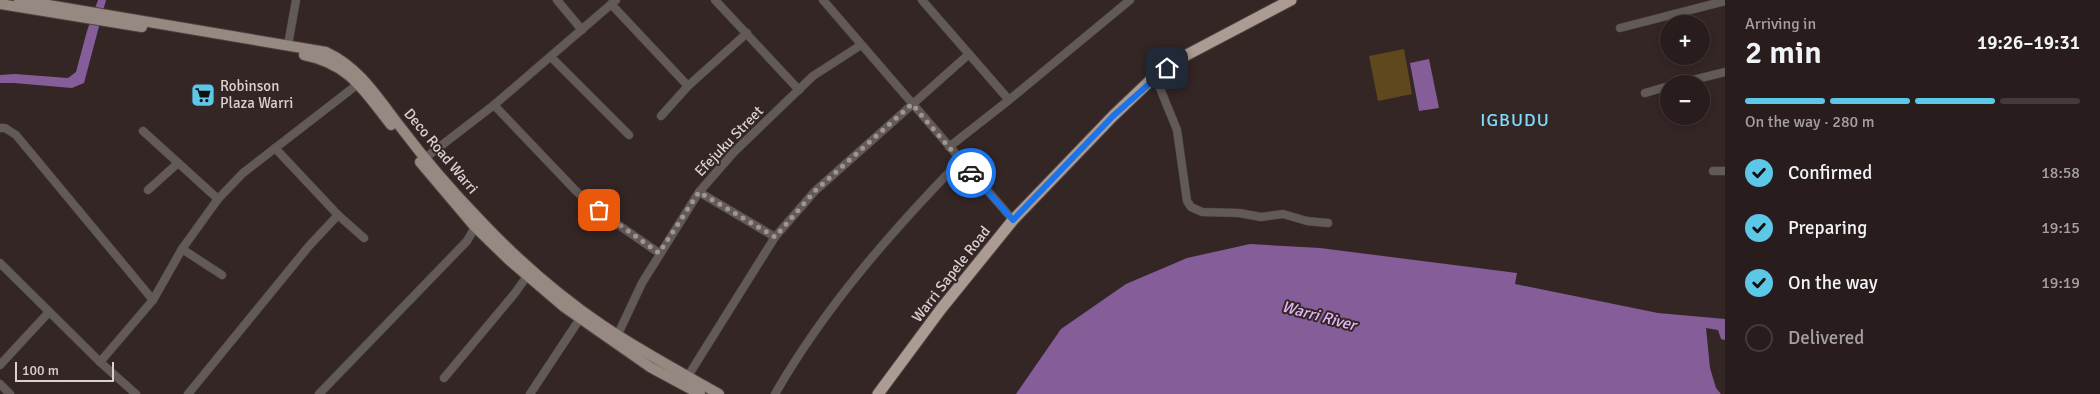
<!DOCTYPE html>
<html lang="en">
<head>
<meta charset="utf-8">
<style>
  body { margin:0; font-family:Signika,sans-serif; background:#302525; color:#f1f3f6; height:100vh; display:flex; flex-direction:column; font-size:19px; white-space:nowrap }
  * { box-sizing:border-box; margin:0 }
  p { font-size:16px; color:#a5a1a3 }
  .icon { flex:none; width:28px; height:28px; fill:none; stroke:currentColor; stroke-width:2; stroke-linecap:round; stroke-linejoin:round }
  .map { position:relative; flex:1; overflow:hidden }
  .side { display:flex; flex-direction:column; background:#281c1c; width:375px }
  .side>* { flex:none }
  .controls { position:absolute; left:1660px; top:15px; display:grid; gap:10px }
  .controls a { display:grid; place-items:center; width:50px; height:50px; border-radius:50%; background:#281c1c; box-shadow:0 2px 8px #0003,0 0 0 1px #443a3b; font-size:25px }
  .scale { position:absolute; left:15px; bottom:12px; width:99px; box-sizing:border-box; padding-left:5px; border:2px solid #dad0d0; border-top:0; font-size:14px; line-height:18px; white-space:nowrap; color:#dad0d0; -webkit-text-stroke:4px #352626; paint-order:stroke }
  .pin { position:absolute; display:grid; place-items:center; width:42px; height:42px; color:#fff; margin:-21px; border-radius:10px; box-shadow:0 2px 8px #0006 }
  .courier { position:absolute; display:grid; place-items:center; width:50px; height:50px; margin:-25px; border:4px solid #1a73e8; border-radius:50%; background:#fff; color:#222; box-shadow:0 1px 6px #0007 }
  .headline em { font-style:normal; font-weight:600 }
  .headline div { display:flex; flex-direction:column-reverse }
  .headline { display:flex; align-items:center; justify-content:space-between; height:85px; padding:0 20px }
  h1 { font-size:32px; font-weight:600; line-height:38px }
  .bar { display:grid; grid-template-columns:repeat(4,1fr); gap:8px 5px; align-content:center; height:60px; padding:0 20px }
  .bar i { height:6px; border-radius:4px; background:#443a3b }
  .bar .selected { background:#5cc7e7 }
  .bar p { grid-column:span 4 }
  ol { padding:0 20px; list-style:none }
  li { display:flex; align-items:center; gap:15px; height:55px }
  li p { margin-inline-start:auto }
  li .icon { padding:5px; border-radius:50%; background:#5cc7e7; color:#111; stroke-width:4 }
  li:last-child { color:#a5a1a3 }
  li i { width:28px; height:28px; border:2px solid #443a3b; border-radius:50% }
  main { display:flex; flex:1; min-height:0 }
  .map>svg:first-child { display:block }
</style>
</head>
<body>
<main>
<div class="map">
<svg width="1725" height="394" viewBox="0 0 1725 394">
  <rect width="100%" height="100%" fill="#352626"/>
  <path fill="#5f471e" d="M1404,49L1412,94L1378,101L1369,56Z"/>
  <g fill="#855d99">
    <path d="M98,0H106L84,83L72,88L14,83H0V75L15,74L68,78L76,72L87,31Z"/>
    <path d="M1429,59L1439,108L1419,111L1410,63Z"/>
    <path d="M1250,244L1320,248L1517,273L1515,284L1658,313L1725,319V394H1016L1061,329L1126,284L1187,258Z"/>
  </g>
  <path fill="#352626" d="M1706,328L1718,330L1721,339L1725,340V394H1721L1716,388L1710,368Z"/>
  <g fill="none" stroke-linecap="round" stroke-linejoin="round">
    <g stroke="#4f4141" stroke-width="9">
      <g id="minor">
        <path d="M557,0L582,30"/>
        <path d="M715,0L799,90"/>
        <path d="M823,0L1013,220"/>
        <path d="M922,0L1009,100L949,147"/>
        <path d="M611,4L688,86"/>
        <path d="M1620,28L1725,1"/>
        <path d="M288,45L296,0"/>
        <path d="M551,57L629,135"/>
        <path d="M1155,76L1177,130L1187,201L1191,207L1202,212L1239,213L1261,217L1283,214L1307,221L1328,223"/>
        <path d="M1677,84L1725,72"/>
        <path d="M1645,93L1669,86"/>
        <path d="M1009,100L1130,0"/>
        <path d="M494,105L577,192L610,219L659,253"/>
        <path d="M661,116L688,86L747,33"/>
        <path d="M0,128H5L16,135L153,300"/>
        <path d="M143,131L218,199"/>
        <path d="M425,158L494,105L616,0"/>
        <path d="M1713,171H1725"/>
        <path d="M148,190L178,163"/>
        <path d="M699,192L775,237"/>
        <path d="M338,215L364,238"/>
        <path d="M182,249L222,275"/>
        <path d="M0,263L100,362L136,394"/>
        <path d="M618,334L642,283L699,192L734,152L813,76L861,45"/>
        <path d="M100,362L153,300L182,249L218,199L243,173L358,84"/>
        <path d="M0,365L49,312"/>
        <path d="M688,376L775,237L815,191L969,54"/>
        <path d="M444,378L515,293L527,276"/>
        <path d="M0,384L10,394"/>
        <path d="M188,394L309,246L338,215L275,148"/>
        <path d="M319,394L467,241L475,227"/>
        <path d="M530,394L583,314"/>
        <path d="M775,394C825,307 891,232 960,161"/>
      </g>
    </g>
    <g stroke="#4f4141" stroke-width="12">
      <g id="major">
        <path d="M19,0L326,52C361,68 379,100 402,129C426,161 453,192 481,221C517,259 558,295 602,325C639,350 680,372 719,394"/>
        <path d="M0,4L142,27"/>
        <path d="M304,55C350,64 364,91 391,125"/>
        <path d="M420,162L475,227L509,260L564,307L650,367L700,394"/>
      </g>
    </g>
    <g stroke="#4f4141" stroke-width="13">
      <path id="highway" d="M878,394L941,309L1013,220L1113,116L1155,76L1179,59L1291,0"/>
    </g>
    <use href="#minor" stroke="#615a57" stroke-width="8"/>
    <use href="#major" stroke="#968982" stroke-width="10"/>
    <use href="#highway" stroke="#ab9b93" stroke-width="11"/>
  </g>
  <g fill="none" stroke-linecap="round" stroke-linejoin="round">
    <path stroke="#a09494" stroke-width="5" stroke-dasharray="0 9" d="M599,210L659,253L699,192L775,237L815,191L912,104L971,173"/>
    <path stroke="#1a73e8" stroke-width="6" d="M971,173L1013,220L1113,116L1167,68"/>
  </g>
  <defs>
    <g id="supermarket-square" transform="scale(1.25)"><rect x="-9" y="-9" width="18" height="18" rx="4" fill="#5cc7e7" stroke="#352626"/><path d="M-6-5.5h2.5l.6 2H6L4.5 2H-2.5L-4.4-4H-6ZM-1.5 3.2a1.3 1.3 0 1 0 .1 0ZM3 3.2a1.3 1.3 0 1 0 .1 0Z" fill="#111"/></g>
  </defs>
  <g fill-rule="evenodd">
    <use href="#supermarket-square" x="203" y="95"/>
  </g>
  <g text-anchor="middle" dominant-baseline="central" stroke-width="4" stroke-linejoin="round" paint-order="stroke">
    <g font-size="15" fill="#dad0d0" stroke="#352626" text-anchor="start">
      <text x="220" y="86">Robinson<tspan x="220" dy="17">Plaza Warri</tspan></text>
    </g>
    <g font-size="15" fill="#dad0d0" stroke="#352626">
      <text transform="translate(729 141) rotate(-46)">Efejuku Street</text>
      <text transform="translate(441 151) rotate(50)">Deco Road Warri</text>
      <text transform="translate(951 274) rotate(-52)">Warri Sapele Road</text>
    </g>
    <g font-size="16" font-style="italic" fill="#e4b7fb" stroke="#352626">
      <text transform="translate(1319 316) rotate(15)">Warri River</text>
    </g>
    <g font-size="18" letter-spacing="1" fill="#7cdcfa" stroke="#352626">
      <text x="1515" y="120">IGBUDU</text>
    </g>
  </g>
</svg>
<div class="controls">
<a>+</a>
<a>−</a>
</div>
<div class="scale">100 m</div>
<div class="pin" style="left:599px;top:210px;background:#ea580c"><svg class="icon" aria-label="bag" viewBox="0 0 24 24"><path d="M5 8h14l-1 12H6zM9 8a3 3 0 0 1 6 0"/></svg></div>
<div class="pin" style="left:1167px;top:68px;background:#1f2937"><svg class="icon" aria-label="home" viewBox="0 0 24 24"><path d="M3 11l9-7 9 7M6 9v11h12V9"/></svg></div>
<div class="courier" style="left:971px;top:173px"><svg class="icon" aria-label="car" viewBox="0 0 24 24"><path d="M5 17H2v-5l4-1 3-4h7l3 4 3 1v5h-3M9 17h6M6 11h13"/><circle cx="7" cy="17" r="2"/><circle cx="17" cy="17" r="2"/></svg></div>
</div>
<section class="side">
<div class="headline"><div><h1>2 min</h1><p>Arriving in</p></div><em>19:26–19:31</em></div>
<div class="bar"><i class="selected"></i><i class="selected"></i><i class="selected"></i><i></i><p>On the way · 280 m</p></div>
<ol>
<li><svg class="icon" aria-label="check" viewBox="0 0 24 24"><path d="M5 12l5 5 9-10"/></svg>Confirmed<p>18:58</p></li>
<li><svg class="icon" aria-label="check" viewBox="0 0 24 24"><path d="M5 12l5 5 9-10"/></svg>Preparing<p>19:15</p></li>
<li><svg class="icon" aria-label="check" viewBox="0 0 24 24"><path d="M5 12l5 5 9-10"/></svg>On the way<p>19:19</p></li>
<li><i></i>Delivered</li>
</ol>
</section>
</main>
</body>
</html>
